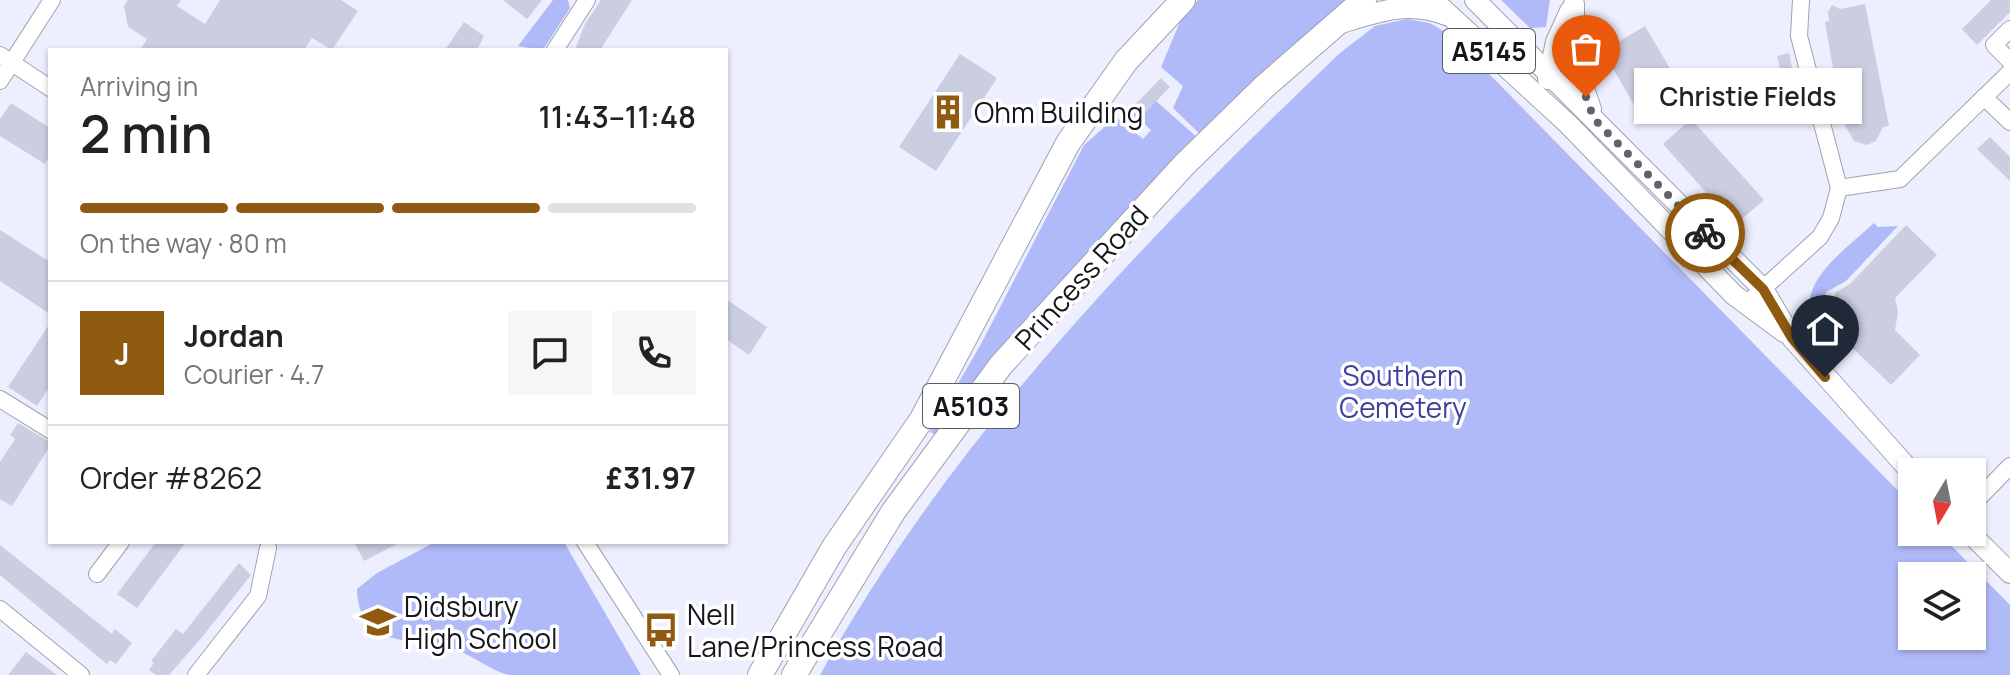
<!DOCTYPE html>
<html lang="en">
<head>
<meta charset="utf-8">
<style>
  body { margin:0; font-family:Manrope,sans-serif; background:#f6f6f6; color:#222; height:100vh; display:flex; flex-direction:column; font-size:30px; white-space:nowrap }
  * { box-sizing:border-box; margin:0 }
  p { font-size:26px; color:#767676 }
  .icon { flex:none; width:44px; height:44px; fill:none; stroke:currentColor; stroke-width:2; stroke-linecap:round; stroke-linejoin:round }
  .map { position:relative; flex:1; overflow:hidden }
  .sheet { position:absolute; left:48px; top:48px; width:680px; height:496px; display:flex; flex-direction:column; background:#fff; border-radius:0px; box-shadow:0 2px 6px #0004 }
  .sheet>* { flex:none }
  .needle { width:52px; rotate:190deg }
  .tools { position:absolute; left:1898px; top:458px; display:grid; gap:16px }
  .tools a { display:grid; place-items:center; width:88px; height:88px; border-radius:0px; background:#fff; box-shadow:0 2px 6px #0004; font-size:40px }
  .pin { position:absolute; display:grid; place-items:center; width:68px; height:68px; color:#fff; margin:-82px -34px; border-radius:50% 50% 50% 0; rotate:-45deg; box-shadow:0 0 8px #0007 }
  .pin .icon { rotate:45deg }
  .courier { position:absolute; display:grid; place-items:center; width:80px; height:80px; margin:-40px; border:6px solid #905a10; border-radius:50%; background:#fff; color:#222; box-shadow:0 2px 10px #0007 }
  .bubble { position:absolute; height:56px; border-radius:0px; background:#fff; box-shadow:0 2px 6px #0004; font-size:26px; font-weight:600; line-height:56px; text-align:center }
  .overview em { font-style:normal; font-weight:600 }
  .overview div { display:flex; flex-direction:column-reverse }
  .overview { display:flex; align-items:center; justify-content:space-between; height:136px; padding:0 32px }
  h1 { font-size:52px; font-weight:600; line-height:60px }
  .bar { display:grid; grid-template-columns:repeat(4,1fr); gap:12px 8px; align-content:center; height:96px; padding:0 32px }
  .bar i { height:10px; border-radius:6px; background:#e0e0e0 }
  .bar .on { background:#905a10 }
  .bar p { grid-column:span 4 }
  .line { display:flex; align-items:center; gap:20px; padding:0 32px; border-top:2px solid #e0e0e0 }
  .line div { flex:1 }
  .round { display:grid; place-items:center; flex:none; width:84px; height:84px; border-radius:0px; background:#f6f6f6 }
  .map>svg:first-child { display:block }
</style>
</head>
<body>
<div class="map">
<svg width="2010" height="675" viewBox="0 0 2010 675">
  <rect width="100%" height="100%" fill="#edeffe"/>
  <g fill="#b0baf8" fill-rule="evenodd">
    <path d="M553,0H568L570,8L543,50L518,46Z"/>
    <path d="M1198,0H1346L1202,136L1173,108L1183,86L1161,67L1182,17Z"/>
    <path d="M1501,0H1550L1546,27L1530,28Z"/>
    <path d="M1407,19L1430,23L1452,36L1912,505V532H1938L2010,605V675H820C953,436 1144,240 1340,53L1375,26ZM1912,576H1972V636H1912Z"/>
    <path d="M1156,101L1199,139L938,436L930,432L981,344L1084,145L1116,117L1143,139L1151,130L1139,119Z"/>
    <path d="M1874,223L1878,227L1898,226L1846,281L1826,292L1818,313L1812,317C1798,280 1850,246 1874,223Z"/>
    <path d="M435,542H564L641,675C598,675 553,675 510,675C493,673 467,650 443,646C402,640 358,642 357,589L377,573Z"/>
  </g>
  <g fill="#cacee0">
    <path d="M128,0H181L177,6L205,24L220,0H341L358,11L332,50L312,38L304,50H140L147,39L128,27L124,6Z"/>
    <path d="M503,0H542L527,19Z"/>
    <path d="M601,0H632L600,50H575L585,24Z"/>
    <path d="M1991,0H2010V12L1977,45L1962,29Z"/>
    <path d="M1865,4L1889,126L1883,127L1876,141L1867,145L1854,141L1842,120L1825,22L1829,21L1828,12L1832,5L1840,9Z"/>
    <path d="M464,22L484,36L477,50H445Z"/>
    <path d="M1645,26L1684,92L1641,117L1603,51Z"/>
    <path d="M1789,53L1794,77L1782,79L1777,56Z"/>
    <path d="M960,54L997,78L936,171L899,147Z"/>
    <path d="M1161,78L1170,87L1133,125L1124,116Z"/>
    <path d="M11,103L50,128V155L45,164L0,136V119Z"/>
    <path d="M1691,119L1764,200L1735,225L1663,144Z"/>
    <path d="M1990,137L2010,157V181L1977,149Z"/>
    <path d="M1906,225L1937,255L1895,298L1898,312L1895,330L1920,355L1891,385L1833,329L1829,306L1836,292L1850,284Z"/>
    <path d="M0,230L50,262V314L0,281Z"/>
    <path d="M726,299L767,327L749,355L726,339Z"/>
    <path d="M50,323V386L37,406L8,387Z"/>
    <path d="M18,423L50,442V446L12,506L0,499V462L15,439L10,435Z"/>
    <path d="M156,542H186L137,608L117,594Z"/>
    <path d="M354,542H401L364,561Z"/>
    <path d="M0,545L112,634L115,629L132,643L116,664L110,660L107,664L96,655L0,575Z"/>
    <path d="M239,563L251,575L203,636L169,675H156L149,670L154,663L151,661L176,629L183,634Z"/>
    <path d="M26,652L57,675H8Z"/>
  </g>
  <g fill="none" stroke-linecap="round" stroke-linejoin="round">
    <g stroke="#9fa2b3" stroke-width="18">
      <g id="minor">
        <path d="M2010,29L1994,45L2010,61"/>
        <path d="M555,50L587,0"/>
        <path d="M0,55L50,88"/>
        <path d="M0,81L52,0"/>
        <path d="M1984,97L2010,122"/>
        <path d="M1839,188L1900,179L2010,72"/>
        <path d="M1745,305L1820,237L1831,218L1839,188L1799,36L1801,0"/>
        <path d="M0,399L50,430"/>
        <path d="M1972,505L2010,466"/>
        <path d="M585,542L671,675"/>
        <path d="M97,574L121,542"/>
        <path d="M0,609L81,675"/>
        <path d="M196,675L258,596L268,548"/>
      </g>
    </g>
    <g stroke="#9fa2b3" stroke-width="22">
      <g id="major">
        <path d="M1433,0L1568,124L1734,295L1784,332"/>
        <path d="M1475,0L1763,289L1792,338L1912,473"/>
        <path d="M1574,4V60L1591,109"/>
        <path d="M1341,23C1377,12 1409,0 1446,15"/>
        <path d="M1548,79L1556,42L1570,11"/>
        <path d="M1969,532L2010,573"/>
      </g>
    </g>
    <g stroke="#9fa2b3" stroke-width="26">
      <g id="highway">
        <path d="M760,675L834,547L922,419L1068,143L1126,61L1183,0"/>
        <path d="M794,675L893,512L1001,365L1184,165L1264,87L1364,0"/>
      </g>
    </g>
    <use href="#minor" stroke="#fff" stroke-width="16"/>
    <use href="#major" stroke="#fff" stroke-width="20"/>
    <use href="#highway" stroke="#fff" stroke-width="24"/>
  </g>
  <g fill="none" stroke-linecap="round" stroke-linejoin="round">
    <path stroke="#61626b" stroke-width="8" stroke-dasharray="0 14.4" d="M1586,97L1594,119L1705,233"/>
    <path stroke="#905a10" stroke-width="10" d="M1705,233L1763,289L1792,338L1825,377"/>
  </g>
  <defs>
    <g id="building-bare" transform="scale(2.76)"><path d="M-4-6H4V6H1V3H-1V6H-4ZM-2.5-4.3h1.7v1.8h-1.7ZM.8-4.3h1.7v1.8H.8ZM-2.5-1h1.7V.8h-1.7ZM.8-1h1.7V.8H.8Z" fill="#905a10" stroke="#fff" stroke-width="2.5" paint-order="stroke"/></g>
    <g id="school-bare" transform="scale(2.76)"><path d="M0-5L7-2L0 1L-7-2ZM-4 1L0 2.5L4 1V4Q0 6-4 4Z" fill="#905a10" stroke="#fff" stroke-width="2.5" paint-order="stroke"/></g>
    <g id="bus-bare" transform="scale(2.76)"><path d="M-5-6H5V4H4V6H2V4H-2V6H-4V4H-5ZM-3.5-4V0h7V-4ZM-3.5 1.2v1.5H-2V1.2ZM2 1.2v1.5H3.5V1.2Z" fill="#905a10" stroke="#fff" stroke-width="2.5" paint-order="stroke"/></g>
  </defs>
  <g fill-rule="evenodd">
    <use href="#building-bare" x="948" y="112"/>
    <use href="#school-bare" x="378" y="622"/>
    <use href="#bus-bare" x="661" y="630"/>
  </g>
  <g text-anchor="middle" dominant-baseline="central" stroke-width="7" stroke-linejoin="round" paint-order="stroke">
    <g fill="#fff" stroke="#5b5c60" stroke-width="2">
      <rect x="1443" y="29" width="92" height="44" rx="6"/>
      <rect x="923" y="384" width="96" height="44" rx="6"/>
    </g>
    <g font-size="26" font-weight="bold" fill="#15161c">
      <text x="1489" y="51">A5145</text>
      <text x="971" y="406">A5103</text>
    </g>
    <g font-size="28" fill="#15161c" stroke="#fff" text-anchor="start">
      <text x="974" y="112">Ohm Building</text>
      <text x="404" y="606">Didsbury<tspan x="404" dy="32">High School</tspan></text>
      <text x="687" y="614">Nell<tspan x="687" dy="32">Lane/Princess Road</tspan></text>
    </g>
    <g font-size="28" fill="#15161c" stroke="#fff">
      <text transform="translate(1081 277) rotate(-48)">Princess Road</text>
    </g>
    <g font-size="28" fill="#3d4099" stroke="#fff">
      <text x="1403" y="375">Southern<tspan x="1403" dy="32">Cemetery</tspan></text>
    </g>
  </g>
</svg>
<div class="tools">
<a><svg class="needle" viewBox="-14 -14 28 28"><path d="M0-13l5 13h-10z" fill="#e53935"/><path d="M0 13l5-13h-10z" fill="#767676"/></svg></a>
<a><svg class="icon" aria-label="layers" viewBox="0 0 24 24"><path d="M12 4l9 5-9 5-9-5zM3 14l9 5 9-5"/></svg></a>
</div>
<div class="pin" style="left:1586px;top:97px;background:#ea580c"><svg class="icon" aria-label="bag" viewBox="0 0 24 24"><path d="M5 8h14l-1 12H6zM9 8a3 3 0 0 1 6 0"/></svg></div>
<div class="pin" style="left:1825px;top:377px;background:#1f2937"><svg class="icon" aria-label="home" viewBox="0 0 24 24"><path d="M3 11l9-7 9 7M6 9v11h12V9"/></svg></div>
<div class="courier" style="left:1705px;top:233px"><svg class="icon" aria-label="bike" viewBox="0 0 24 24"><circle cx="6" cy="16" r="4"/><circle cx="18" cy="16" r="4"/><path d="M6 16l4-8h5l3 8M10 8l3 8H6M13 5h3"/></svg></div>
<div class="bubble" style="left:1634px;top:68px;width:228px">Christie Fields</div>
<section class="sheet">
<div class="overview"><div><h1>2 min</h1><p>Arriving in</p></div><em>11:43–11:48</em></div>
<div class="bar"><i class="on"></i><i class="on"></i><i class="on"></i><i></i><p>On the way · 80 m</p></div>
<div class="line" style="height:144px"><b class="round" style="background:#905a10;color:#fff">J</b><div><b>Jordan</b><p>Courier · 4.7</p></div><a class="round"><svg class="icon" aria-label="chat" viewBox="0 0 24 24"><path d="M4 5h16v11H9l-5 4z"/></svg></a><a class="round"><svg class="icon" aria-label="phone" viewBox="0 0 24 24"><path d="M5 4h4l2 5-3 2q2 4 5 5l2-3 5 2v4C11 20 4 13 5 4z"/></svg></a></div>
<div class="line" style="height:104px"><div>Order #8262</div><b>£31.97</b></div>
</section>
</div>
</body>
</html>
